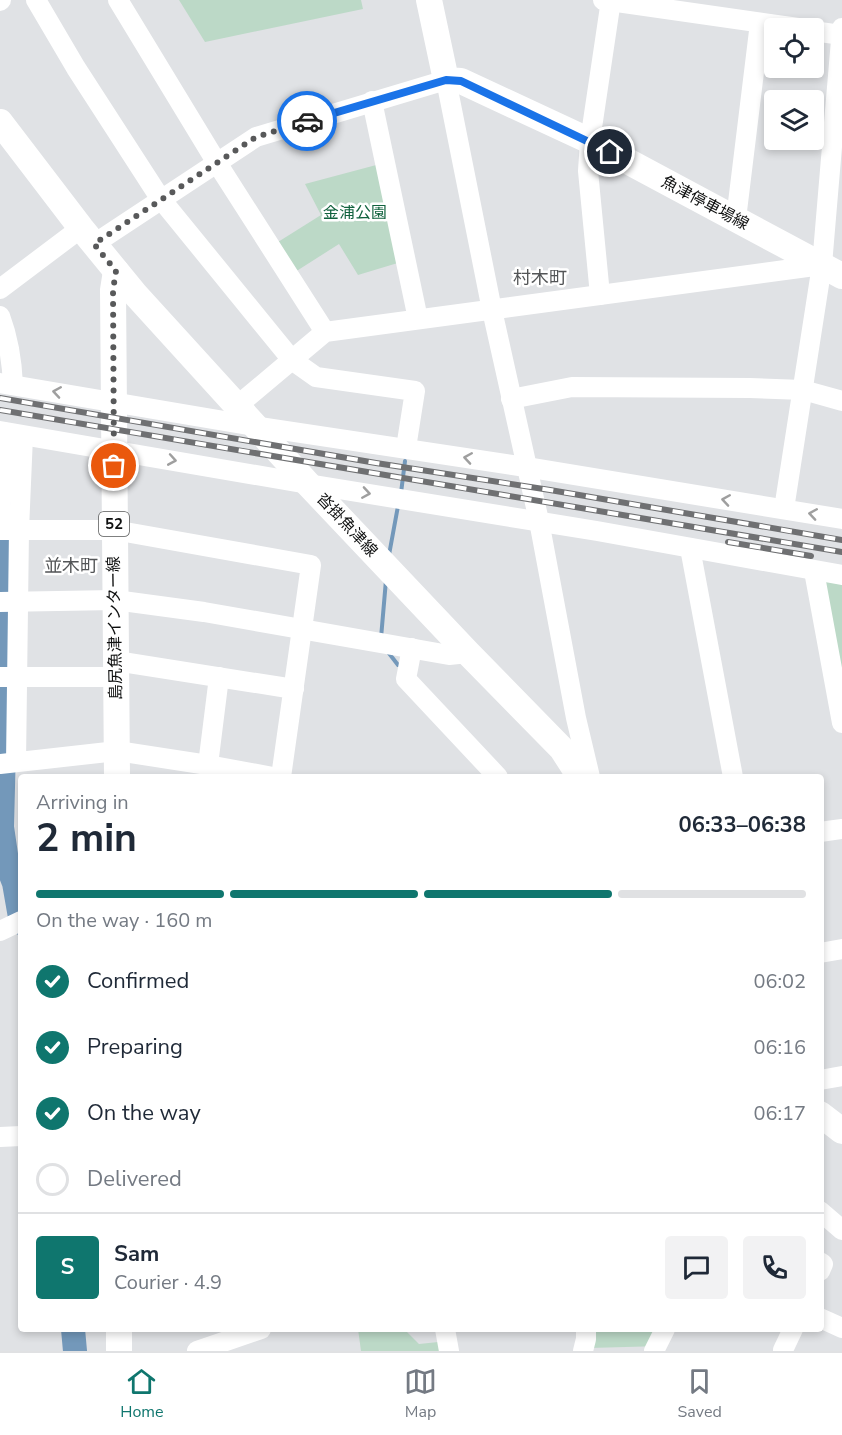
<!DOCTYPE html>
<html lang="en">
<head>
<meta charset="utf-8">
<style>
  body { margin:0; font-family:"Nunito Sans","Noto Sans JP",sans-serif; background:#f2f2f3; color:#1f2937; height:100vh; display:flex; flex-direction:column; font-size:22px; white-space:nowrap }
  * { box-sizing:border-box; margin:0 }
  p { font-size:20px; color:#747a83 }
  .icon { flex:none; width:33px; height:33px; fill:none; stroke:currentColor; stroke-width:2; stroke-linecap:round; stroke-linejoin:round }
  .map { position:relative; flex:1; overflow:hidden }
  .details { position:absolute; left:18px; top:774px; width:806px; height:558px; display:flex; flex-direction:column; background:#fff; border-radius:6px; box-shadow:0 3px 9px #0003 }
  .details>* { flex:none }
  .controls { position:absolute; left:764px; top:18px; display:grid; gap:12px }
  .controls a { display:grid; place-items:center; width:60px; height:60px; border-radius:6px; background:#fff; box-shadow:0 3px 9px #0003; font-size:30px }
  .pin { position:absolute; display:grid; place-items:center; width:51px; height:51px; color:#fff; margin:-26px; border:3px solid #fff; border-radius:50%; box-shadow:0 2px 6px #0007 }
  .courier { position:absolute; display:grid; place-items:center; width:60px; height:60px; margin:-30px; border:4px solid #1a73e8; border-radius:50%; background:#fff; color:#222; box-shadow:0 2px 8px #0007 }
  .headline em { font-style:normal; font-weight:700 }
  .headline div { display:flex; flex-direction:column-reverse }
  .headline { display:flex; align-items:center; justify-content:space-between; height:102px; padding:0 18px }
  h1 { font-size:39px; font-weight:700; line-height:45px }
  .bar { display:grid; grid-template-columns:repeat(4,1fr); gap:9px 6px; align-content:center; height:72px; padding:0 18px }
  .bar i { height:8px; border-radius:4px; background:#e0e1e3 }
  .bar .current { background:#0f766e }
  .bar p { grid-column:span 4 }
  .line { display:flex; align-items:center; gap:15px; padding:0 18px; border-top:2px solid #e0e1e3 }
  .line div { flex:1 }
  .round { display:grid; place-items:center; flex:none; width:63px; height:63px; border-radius:6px; background:#f2f2f3 }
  ol { padding:0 18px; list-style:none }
  li { display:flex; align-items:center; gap:18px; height:66px }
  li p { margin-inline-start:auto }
  li .icon { padding:6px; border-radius:50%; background:#0f766e; color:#fff; stroke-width:4 }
  li:last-child { color:#747a83 }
  li i { width:33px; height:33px; border:3px solid #e0e1e3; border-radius:50% }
  .dock { display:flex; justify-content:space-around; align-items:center; height:84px; border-top:2px solid #e0e1e3; background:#fff; font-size:16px; color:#747a83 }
  .dock a { display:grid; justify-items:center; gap:3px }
  .dock .current { color:#0f766e }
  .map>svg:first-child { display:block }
</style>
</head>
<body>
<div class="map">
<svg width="842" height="1351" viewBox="0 0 842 1351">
  <rect width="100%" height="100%" fill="#e0e2e5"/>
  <g fill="#bcd9c7">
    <path d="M179,0H361L363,9L205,42Z"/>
    <path d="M380,164L401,262L358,275L339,244L295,272L278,242L321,215L305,184Z"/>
    <path d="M823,580L842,584V685Z"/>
    <path d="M358,1329H404L419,1344L448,1341L449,1351H361Z"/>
    <path d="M590,1329H668L662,1346L589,1348Z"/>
  </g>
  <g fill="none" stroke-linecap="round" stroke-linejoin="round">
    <g stroke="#7398ba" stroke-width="4">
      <path d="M401,493L405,461"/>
      <path d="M389,555L398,506"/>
      <path d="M381,638L386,580"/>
      <path d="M388,652L398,665"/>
    </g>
    <g stroke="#7398ba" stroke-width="24">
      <path d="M10,509L2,827L8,868L14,883L21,923"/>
      <path d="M73,1329L75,1351"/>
    </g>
    <g stroke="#fff" stroke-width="20">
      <path d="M36,0L76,68L160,198L292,360L316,377L415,391L406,448"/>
      <path d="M118,0L217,163L325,332"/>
      <path d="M603,0L798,28"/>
      <path d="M0,1L1,0"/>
      <path d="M813,31L842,35"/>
      <path d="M372,101L418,319"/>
      <path d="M736,219L760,23"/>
      <path d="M94,244L256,137L446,80L492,310L539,521L576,718L590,777"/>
      <path d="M0,289L81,228"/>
      <path d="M600,295L588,171L590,141L611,0"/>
      <path d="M0,316C9,340 12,360 13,385"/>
      <path d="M0,383L254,426L526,467L842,519"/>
      <path d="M511,399L572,387L750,388L803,390L842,401"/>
      <path d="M237,406L325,332L822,265"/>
      <path d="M0,431L308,484L597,531L842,575"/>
      <path d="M784,509L822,265L842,28"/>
      <path d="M0,524L4,432"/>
      <path d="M0,530H114L311,565L281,777"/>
      <path d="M690,548L733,777"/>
      <path d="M814,571L842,723"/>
      <path d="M0,602L115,600L204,612L449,655L468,653"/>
      <path d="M412,648L406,679L498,777"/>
      <path d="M116,661L294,689"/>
      <path d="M0,677H116"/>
      <path d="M16,762L19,530L23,436"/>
      <path d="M0,764L117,751L208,765L273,777"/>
      <path d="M208,765L219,677"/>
      <path d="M820,832L842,829"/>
      <path d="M0,931L21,921"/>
      <path d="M820,953L842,949"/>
      <path d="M820,1080L842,1076"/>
      <path d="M0,1137L21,1136"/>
      <path d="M820,1211L842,1230"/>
      <path d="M820,1262L823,1264L820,1271"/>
      <path d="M820,1318L842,1328"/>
      <path d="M445,1329L449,1351"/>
      <path d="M783,1350L793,1329"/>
      <path d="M197,1351L261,1329"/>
      <path d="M583,1351L586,1339V1329"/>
      <path d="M654,1351L665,1329"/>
    </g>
    <g stroke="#fff" stroke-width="26">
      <path d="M429,0L446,80L461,81L590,141L842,276"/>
      <path d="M0,122L81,228L135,294L308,484L468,653L562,749L580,777"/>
      <path d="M116,271L113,290L117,777"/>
      <path d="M820,1114L842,1131"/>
      <path d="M119,1329V1351"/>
    </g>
    <g stroke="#6f7072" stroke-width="6">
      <g id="rail">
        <path d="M0,398L376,463L550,490L842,540"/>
        <path d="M0,410L842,552"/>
        <path d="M728,542L811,556"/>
      </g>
    </g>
    <use href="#rail" stroke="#fff" stroke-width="4" stroke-dasharray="11" stroke-linecap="butt"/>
  </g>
  <defs><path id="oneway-chevron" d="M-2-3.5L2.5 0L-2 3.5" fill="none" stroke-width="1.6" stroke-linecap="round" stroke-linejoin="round" transform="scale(1.5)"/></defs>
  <g stroke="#9f9f9f">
    <use href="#oneway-chevron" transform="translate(57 392) rotate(-171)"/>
    <use href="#oneway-chevron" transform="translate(468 458) rotate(-171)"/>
    <use href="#oneway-chevron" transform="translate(172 460) rotate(10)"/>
    <use href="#oneway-chevron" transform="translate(366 493) rotate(9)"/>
    <use href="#oneway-chevron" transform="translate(726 500) rotate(-171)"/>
    <use href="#oneway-chevron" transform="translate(813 514) rotate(-171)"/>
  </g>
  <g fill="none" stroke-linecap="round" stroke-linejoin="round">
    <path stroke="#58595a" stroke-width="6" stroke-dasharray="0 10.8" d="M114,466L113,290L116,271L94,244L256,137L307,121"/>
    <path stroke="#1a73e8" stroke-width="8" d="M307,121L446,80L461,81L610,152"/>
  </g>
  <g text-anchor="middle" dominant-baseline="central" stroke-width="5" stroke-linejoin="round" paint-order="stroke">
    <rect fill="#fff" stroke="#565757" stroke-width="1.5" x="99" y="512" width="30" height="24" rx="4.5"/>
    <g font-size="15" font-weight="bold" fill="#0e0f0f">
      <text x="114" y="524">52</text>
    </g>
    <g font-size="16" fill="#0e0f0f" stroke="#fff">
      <text transform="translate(705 203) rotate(28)">魚津停車場線</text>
      <text transform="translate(347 525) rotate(47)">沓掛魚津線</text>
      <text transform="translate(115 628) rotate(-91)">島尻魚津インター線</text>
    </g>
    <g font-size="16" fill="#11623e" stroke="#fff">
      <text x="355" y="213">金浦公園</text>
    </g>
    <g font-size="18" fill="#535557" stroke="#fff">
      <text x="540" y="278">村木町</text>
      <text x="71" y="566">並木町</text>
    </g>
  </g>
</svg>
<div class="controls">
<a><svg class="icon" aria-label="locate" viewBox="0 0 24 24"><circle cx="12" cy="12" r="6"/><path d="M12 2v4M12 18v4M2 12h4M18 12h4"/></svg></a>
<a><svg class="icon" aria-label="layers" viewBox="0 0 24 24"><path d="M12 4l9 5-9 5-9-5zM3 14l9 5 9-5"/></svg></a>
</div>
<div class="pin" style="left:114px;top:466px;background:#ea580c"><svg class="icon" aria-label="bag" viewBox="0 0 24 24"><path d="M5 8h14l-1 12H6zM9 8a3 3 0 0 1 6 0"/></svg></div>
<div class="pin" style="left:610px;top:152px;background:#1f2937"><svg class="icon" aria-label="home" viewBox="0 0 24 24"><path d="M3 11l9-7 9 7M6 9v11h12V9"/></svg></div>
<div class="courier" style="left:307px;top:121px"><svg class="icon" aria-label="car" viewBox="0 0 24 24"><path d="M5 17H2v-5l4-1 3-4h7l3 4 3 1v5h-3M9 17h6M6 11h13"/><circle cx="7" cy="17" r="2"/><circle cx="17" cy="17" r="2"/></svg></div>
<section class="details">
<div class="headline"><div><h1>2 min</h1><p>Arriving in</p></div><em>06:33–06:38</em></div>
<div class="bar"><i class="current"></i><i class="current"></i><i class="current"></i><i></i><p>On the way · 160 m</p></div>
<ol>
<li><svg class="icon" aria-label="check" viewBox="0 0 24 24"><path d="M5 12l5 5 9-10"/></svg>Confirmed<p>06:02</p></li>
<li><svg class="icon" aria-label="check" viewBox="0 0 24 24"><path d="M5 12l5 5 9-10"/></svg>Preparing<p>06:16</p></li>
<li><svg class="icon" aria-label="check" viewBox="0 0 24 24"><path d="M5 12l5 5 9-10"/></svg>On the way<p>06:17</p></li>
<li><i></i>Delivered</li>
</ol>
<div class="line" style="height:108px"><b class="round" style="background:#0f766e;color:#fff">S</b><div><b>Sam</b><p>Courier · 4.9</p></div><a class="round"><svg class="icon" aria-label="chat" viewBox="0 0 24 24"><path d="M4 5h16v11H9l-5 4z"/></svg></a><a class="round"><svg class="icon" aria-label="phone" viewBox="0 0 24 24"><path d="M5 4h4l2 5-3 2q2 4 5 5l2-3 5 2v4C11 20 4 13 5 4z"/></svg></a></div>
</section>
</div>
<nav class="dock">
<a class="current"><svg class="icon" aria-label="home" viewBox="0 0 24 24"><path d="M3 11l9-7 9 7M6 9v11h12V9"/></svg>Home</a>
<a><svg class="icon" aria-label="map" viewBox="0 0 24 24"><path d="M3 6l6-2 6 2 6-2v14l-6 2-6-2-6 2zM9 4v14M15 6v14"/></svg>Map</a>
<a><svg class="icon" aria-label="saved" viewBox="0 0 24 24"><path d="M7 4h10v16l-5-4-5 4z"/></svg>Saved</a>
</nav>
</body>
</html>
